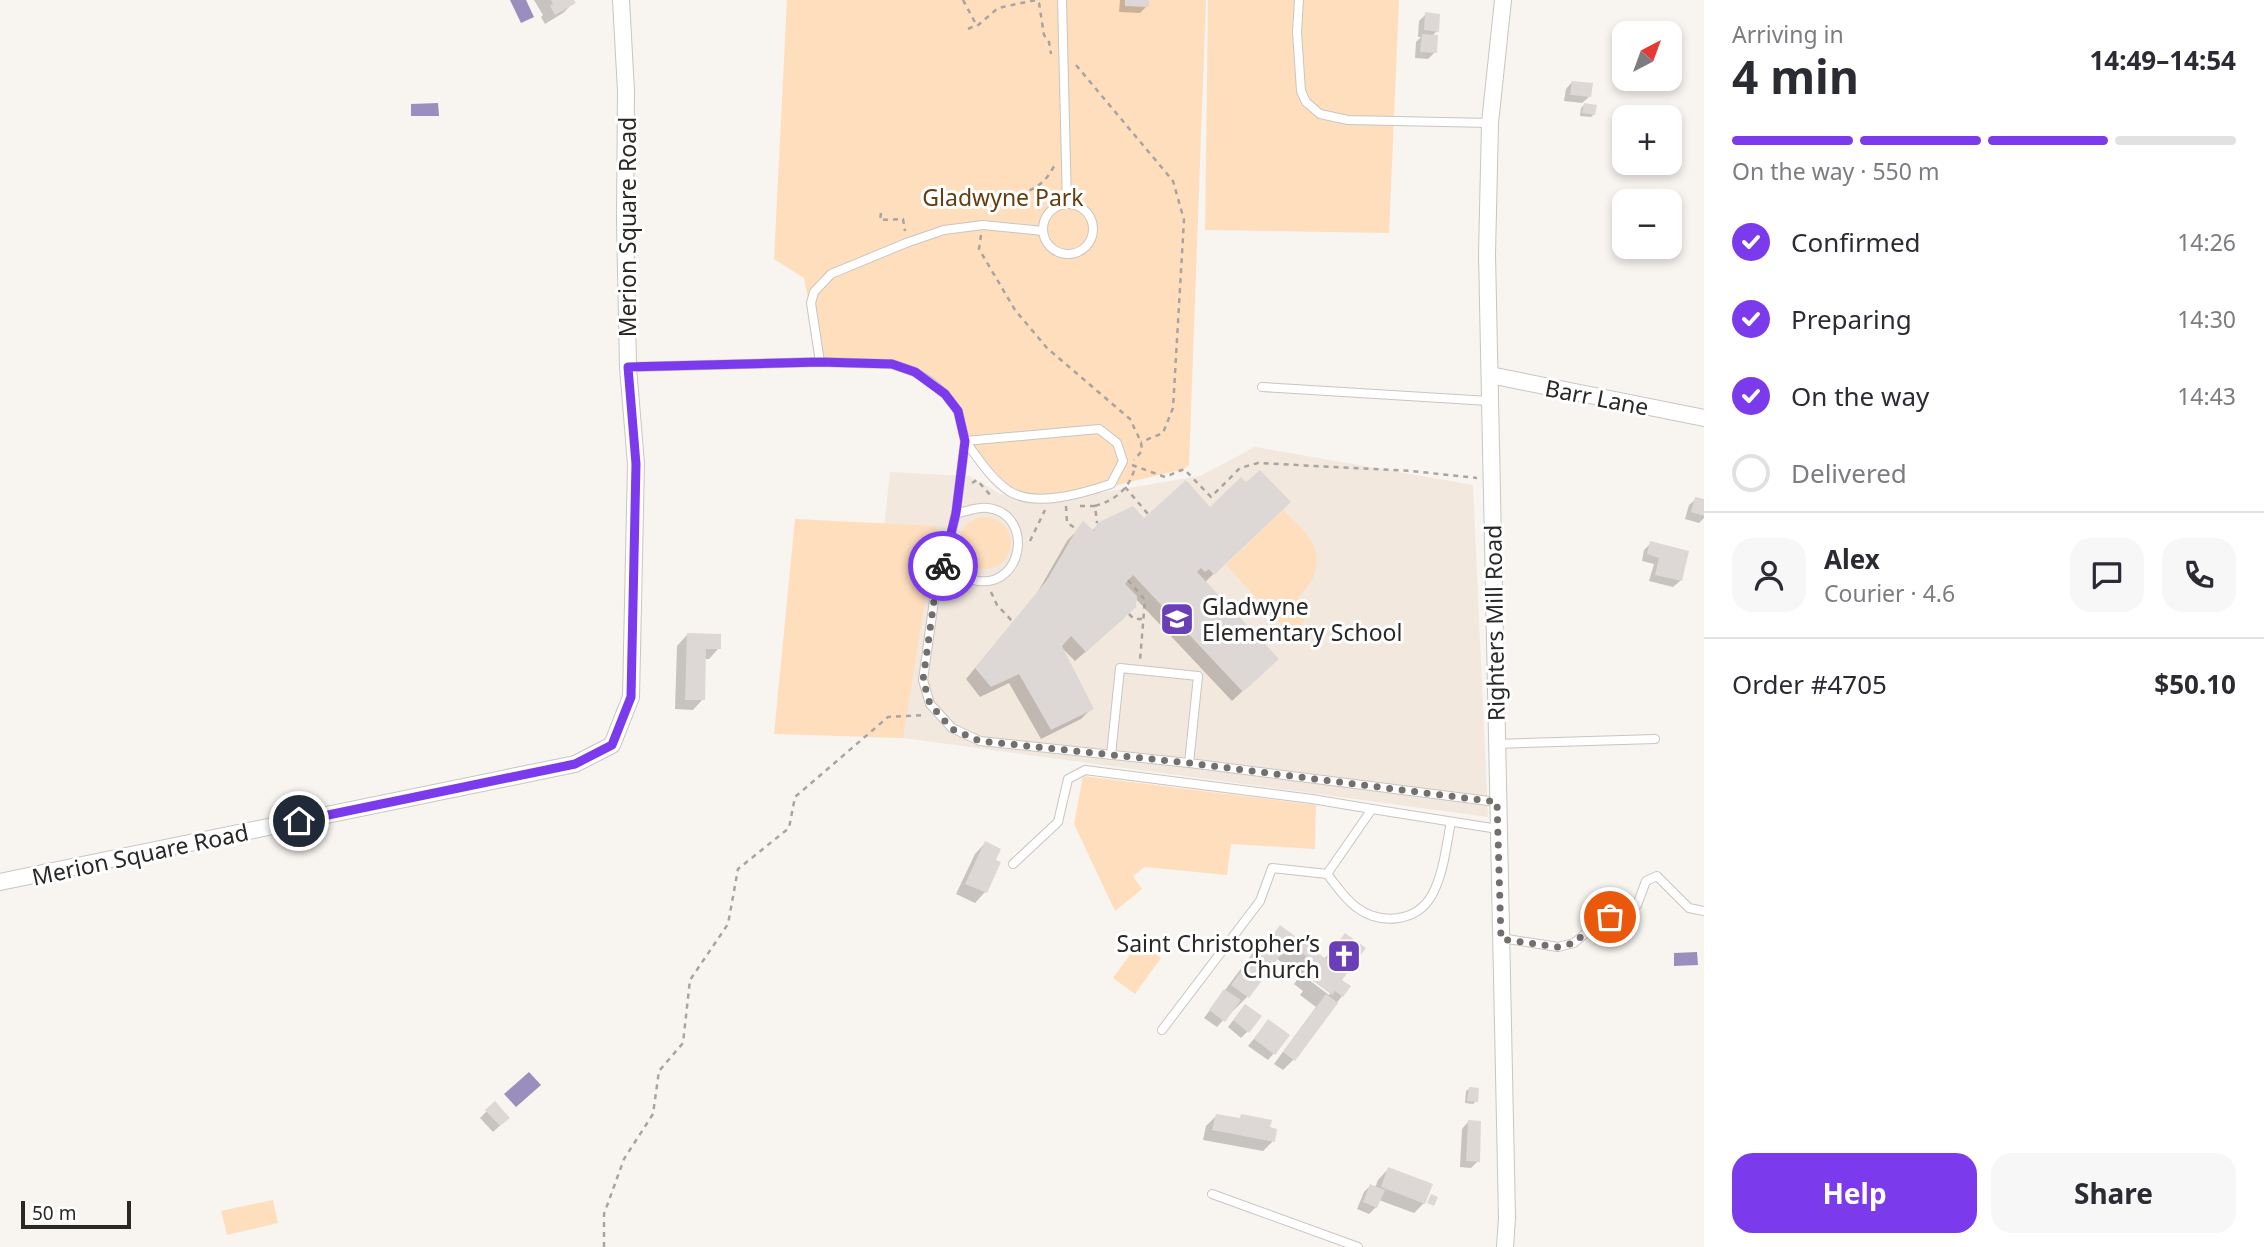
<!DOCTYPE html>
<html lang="en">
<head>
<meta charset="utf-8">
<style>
  body { margin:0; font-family:"Noto Sans",sans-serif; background:#f7f7f7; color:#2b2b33; height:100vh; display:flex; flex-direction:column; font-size:26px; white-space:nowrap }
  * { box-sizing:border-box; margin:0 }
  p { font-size:23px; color:#7c7c81 }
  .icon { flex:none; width:38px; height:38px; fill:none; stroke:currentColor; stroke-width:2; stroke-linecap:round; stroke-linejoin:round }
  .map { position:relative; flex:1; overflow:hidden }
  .details { display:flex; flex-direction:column; background:#fff; width:560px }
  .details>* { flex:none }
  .needle { width:46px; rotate:41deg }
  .buttons { position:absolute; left:1612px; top:21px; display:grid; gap:14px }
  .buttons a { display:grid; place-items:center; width:70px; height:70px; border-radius:14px; background:#fff; box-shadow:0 4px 10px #0003; font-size:35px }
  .scale { position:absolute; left:21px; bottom:18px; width:110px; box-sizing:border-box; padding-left:7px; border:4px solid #2a2827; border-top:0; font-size:19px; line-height:24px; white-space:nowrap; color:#2a2827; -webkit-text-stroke:5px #fff; paint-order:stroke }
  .pin { position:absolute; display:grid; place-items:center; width:60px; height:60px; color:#fff; margin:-30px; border:4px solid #fff; border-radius:50%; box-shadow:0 2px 7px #0007 }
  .courier { position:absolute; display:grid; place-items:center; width:70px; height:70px; margin:-35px; border:5px solid #7c3aed; border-radius:50%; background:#fff; color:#222; box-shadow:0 2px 9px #0007 }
  .summary em { font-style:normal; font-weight:700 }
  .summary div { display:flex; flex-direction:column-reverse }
  .summary { display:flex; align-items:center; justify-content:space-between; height:119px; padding:0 28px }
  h1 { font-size:46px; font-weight:700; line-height:52px }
  .bar { display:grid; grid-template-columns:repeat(4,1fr); gap:10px 7px; align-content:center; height:84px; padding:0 28px }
  .bar i { height:9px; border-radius:5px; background:#e1e1e2 }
  .bar .selected { background:#7c3aed }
  .bar p { grid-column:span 4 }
  .line { display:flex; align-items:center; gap:18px; padding:0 28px; border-top:2px solid #e1e1e2 }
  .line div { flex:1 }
  .round { display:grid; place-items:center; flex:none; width:74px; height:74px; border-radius:21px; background:#f7f7f7 }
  ol { padding:0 28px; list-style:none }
  li { display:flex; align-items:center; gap:21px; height:77px }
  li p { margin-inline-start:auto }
  li .icon { padding:7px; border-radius:50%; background:#7c3aed; color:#fff; stroke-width:4 }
  li:last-child { color:#7c7c81 }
  li i { width:38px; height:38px; border:4px solid #e1e1e2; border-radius:50% }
  .cta { display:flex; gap:14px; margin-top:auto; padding:14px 28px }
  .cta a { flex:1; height:80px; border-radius:21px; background:#7c3aed; color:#fff; font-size:28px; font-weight:700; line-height:80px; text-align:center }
  .cta a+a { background:#f7f7f7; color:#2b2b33 }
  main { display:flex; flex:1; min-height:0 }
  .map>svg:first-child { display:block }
</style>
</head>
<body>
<main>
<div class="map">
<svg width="1704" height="1247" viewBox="0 0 1704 1247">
  <rect width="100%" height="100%" fill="#f8f4f0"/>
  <path fill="#f2e8de" d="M1255,447L1473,485L1488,817L903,738L862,737L890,472L970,476L1000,494L1051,501L1200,476Z"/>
  <g fill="#ffdebe">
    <path d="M787,0H1206L1189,465L1184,469L1072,496L1023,498L1008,490L965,441L958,411L932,383L892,364L820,362L804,278L774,259Z"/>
    <path d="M1208,0H1399L1389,233L1205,230Z"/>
    <path d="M1283,510C1304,530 1327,548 1312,580C1309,586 1302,592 1298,598L1305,607L1304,622L1296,629L1286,630L1226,565Z"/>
    <circle cx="985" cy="543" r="26"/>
    <path d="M795,519L937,526L903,738L774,734Z"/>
    <path d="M1083,776L1316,805L1315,849L1231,844L1227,875L1145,867L1133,876L1142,889L1115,911L1074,824Z"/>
    <path d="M1139,942L1161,958L1135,994L1113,978Z"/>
    <path d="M273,1200L278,1223L227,1235L221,1211Z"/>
  </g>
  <g fill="#998ebe">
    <path d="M510,0H526L534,17L521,23Z"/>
    <path d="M438,103L439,116H411V104Z"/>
    <path d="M1697,952L1698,965L1674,966V953Z"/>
    <path d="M529,1072L541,1085L516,1107L504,1094Z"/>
  </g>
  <g fill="#0003" fill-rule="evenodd">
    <path d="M534,0H572L573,3L563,13L545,24L541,17L543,15Z"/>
    <path d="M1120,0H1147V6L1140,13L1119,12Z"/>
    <path d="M1426,14L1437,31L1432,36L1435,52L1428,59L1415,58L1416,42L1421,37H1418L1419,21Z"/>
    <path d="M1572,82L1589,97L1582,103L1564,101L1566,89Z"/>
    <path d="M1584,105L1594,114L1591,117L1580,116L1581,108Z"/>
    <path d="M1246,485L1289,502L1204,583L1266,669L1232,701L1135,598L1124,618L1075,661L1061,647L1092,708L1081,719L1041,739L1009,683L980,697L966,679L1037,593L1067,541L1083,524L1092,531L1098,525L1144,521L1210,509Z"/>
    <path d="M1696,499L1704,501V518L1699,523L1685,519L1689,505Z"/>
    <path d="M1651,543L1687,552L1680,581L1673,587L1649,581L1654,564L1642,561L1644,550Z"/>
    <path d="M687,635L719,648L709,659H704L703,699L693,710L675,709L677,646Z"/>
    <path d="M985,843L993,861L999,863L985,892L975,903L956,894L975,854Z"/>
    <path d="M1280,927L1324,959L1345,935L1339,980L1342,996L1293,1060L1283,1070L1274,1064L1316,1007L1300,995L1303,991L1294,984L1300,976L1276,958L1247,997L1233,1011L1232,1010L1217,1027L1204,1018L1252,954ZM1307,974L1331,992L1329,995L1305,977Z"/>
    <path d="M1239,1013L1248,1031L1241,1038L1228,1027Z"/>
    <path d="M1268,1021L1274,1053L1268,1060L1248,1046Z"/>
    <path d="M1469,1089L1476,1101L1473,1104L1465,1103L1466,1091Z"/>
    <path d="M495,1103L508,1118L493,1132L480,1118Z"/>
    <path d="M1216,1116L1238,1120L1242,1116L1268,1129L1273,1141L1263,1151L1203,1140L1206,1126Z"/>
    <path d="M1468,1122L1478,1161L1471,1168L1460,1167L1462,1129Z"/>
    <path d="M1388,1169L1424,1203L1414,1213L1379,1200L1376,1207L1369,1214L1357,1209L1364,1192L1370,1186L1375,1188L1378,1180Z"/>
  </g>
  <g fill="#ddd8d5">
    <path d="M551,0H574L576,3L555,15L550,6L553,4Z"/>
    <path d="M1125,0H1149V7L1125,6Z"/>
    <path d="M1425,12L1440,14L1439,32L1424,30Z"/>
    <path d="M1422,34L1438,35L1437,53L1420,52Z"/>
    <path d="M1572,81L1593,83L1591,97L1570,95Z"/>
    <path d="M1584,103L1597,105L1595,115L1582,113Z"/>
    <path d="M1260,470L1291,502L1214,575L1209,569L1205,572L1201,568L1197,572L1279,659L1243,692L1133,575L1125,584L1137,596L1136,607L1086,652L1071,636L1062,646L1094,709L1051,730L1019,674L991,687L975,668L1047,580L1077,529L1083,521L1094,531L1097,523L1133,506L1144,518L1186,480L1210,507L1241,477L1246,482Z"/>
    <path d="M1695,497L1704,499V516L1691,512Z"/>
    <path d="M1650,541L1689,551L1682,581L1655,575L1659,558L1647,554Z"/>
    <path d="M687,633L721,634V649H706L705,700H685Z"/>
    <path d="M985,841L1001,849L996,860L1001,862L987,893L965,884Z"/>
    <path d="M1280,925L1326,959L1345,933L1366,948L1342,980L1351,986L1343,997L1335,991L1332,995L1313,981L1316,976L1307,969L1313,961L1285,941L1279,950L1282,953L1249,998L1231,985L1266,938L1269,941Z"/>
    <path d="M1224,989L1241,1000L1225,1022L1209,1010Z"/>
    <path d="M1326,994L1338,1003L1295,1061L1283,1052Z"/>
    <path d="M1245,1004L1262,1016L1249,1033L1233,1020Z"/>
    <path d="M1268,1019L1290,1035L1275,1055L1254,1039Z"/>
    <path d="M1469,1087L1479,1088L1478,1102L1467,1101Z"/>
    <path d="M495,1101L510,1118L500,1126L485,1110Z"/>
    <path d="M1216,1114L1240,1118L1241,1114L1272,1120L1270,1127L1277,1129L1275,1142L1212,1130Z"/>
    <path d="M1468,1120L1481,1121L1480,1162L1466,1161Z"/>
    <path d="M1388,1167L1433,1184L1425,1204L1381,1187Z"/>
    <path d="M1370,1184L1385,1190L1377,1208L1363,1202Z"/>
    <path d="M1431,1194L1438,1197L1434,1206L1427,1203Z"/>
  </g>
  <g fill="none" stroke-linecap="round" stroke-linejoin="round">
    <g stroke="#c9c5c1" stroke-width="10">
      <g id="lane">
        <path d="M1062,0L1067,204"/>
        <path d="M1299,0L1297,32L1301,91L1306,102L1320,114L1348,120L1490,123"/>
        <circle cx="1068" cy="229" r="25"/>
        <path d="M820,362L811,303L814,292L831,274L906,243L944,230L983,225L1043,231"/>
        <path d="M628,367L820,362L892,364L915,372L932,383L945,394L958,411L965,441L956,513L944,565L937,579L923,680L930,704L952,728L980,741L1189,763L1497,802"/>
        <path d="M1262,387L1489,401"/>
        <path d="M1099,429L1117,443L1123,461L1111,484C1083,493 1036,508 1009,491C991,479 978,458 965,441Z"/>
        <path d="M944,565C955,569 966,579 978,581C1024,587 1034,514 988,508C977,506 967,512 956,513"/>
        <path d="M1496,744L1655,739"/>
        <path d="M1111,755L1120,668L1198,676L1189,763"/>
        <path d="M1372,809L1498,829"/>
        <path d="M1013,864L1058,822L1068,779L1085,770L1312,799L1372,809L1327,874L1272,868L1260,901L1162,1030"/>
        <path d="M1327,874C1336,885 1344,898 1356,907C1380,925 1416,923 1432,895C1444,873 1446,846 1451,822"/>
        <path d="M1501,938L1558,947L1574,943L1592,928L1610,917L1637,905L1646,881L1657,876L1689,908L1704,911"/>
        <path d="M1212,1194L1358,1247"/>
      </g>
    </g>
    <g stroke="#c9c5c1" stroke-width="18">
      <g id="street">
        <path d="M1503,0L1490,123L1487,254L1507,1218L1505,1247"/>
        <path d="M1490,375L1704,418"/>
        <path d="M0,882L575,764L612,745L631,697L636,464L628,367L625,220L626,91L621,0"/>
      </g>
    </g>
    <g stroke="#a7a4a1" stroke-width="2.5" stroke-dasharray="5 5" stroke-linecap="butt">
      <path d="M963,0L977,26L998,8L1036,0L1039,3L1044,35L1049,42L1051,54"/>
      <path d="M968,29L977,25"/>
      <path d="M1076,65L1173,181L1184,220L1173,408L1163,433L1141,442"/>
      <path d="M1001,200C1025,193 1043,189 1054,166"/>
      <path d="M881,213L880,220L903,219L905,231"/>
      <path d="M981,235L979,249L1015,310L1047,348L1130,419L1141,442L1142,451L1134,460"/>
      <path d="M1132,465L1165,477L1184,469L1211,497L1240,468L1258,463L1411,471L1477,478"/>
      <path d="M972,483L977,480L992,497"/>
      <path d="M1125,487L1148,514"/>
      <path d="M1066,506L1067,523L1077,529"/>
      <path d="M1080,506H1095L1097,523"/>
      <path d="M1095,506C1116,500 1130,488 1135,467"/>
      <path d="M1030,541L1045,510"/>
      <path d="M1128,580L1145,600L1140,660"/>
      <path d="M991,592L997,605L1014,623"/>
      <path d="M1129,614L1134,619H1144"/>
      <path d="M604,1247V1214L624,1159L653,1114L659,1071L683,1043L690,980L728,924L738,869L789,828L795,797L888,717L926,715"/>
    </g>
    <use href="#lane" stroke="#fff" stroke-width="8"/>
    <use href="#street" stroke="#fff" stroke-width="16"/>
  </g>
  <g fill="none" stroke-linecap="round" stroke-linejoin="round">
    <path stroke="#726f6d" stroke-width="7" stroke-dasharray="0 12.6" d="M943,566L937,579L923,680L930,704L952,729L980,741L1189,763L1497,802L1501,939L1558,947L1574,943L1591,928L1610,917"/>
    <path stroke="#7c3aed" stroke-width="9" d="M299,821L575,764L612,745L631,697L636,464L628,367L820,362L892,364L915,372L945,394L958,411L965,441L956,513L943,566"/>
  </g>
  <defs>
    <g id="school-square" transform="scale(1.75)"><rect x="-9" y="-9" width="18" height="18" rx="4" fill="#693eb7" stroke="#fff"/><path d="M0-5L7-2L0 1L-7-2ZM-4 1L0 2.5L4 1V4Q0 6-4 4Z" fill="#fff"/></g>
    <g id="church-square" transform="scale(1.75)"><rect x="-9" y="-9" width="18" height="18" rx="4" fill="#693eb7" stroke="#fff"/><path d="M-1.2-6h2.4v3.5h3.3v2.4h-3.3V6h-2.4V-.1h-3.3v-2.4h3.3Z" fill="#fff"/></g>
  </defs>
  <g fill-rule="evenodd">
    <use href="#school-square" x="1177" y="619"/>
    <use href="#church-square" x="1344" y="956"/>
  </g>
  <g text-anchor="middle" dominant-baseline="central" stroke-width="6" stroke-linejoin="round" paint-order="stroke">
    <g font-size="23" fill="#653e0f" stroke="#fff">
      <text x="1003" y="197">Gladwyne Park</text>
    </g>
    <g font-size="23" fill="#2a2827" stroke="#fff">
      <text transform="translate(627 227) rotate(-90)">Merion Square Road</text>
      <text transform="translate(1597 397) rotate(11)">Barr Lane</text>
      <text transform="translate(1494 623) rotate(-91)">Righters Mill Road</text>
      <text transform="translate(140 854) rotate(-12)">Merion Square Road</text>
    </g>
    <g font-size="23" fill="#2a2827" stroke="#fff" text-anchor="start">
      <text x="1202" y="606">Gladwyne<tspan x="1202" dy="26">Elementary School</tspan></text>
      <text x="1320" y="943" text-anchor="end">Saint Christopher’s<tspan x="1320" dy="26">Church</tspan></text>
    </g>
  </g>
</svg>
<div class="buttons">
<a><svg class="needle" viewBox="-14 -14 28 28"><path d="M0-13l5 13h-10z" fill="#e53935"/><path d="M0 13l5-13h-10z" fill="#7c7c81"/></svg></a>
<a>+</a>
<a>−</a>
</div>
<div class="scale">50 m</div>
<div class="pin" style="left:1610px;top:917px;background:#ea580c"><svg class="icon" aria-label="bag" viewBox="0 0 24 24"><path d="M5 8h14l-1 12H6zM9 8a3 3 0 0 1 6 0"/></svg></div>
<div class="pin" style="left:299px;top:821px;background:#1f2937"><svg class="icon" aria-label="home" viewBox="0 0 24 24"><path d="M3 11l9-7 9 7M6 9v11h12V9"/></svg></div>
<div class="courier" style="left:943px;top:566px"><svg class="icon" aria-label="bike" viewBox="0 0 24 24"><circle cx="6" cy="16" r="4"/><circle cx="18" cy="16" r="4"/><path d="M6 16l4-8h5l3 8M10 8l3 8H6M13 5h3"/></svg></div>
</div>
<section class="details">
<div class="summary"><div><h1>4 min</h1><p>Arriving in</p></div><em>14:49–14:54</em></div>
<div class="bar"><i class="selected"></i><i class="selected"></i><i class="selected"></i><i></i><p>On the way · 550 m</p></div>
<ol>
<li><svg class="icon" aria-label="check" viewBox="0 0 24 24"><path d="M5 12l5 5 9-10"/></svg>Confirmed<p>14:26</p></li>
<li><svg class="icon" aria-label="check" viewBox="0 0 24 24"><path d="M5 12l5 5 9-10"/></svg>Preparing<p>14:30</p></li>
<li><svg class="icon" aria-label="check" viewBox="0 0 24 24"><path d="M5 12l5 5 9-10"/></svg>On the way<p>14:43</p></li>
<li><i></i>Delivered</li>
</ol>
<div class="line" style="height:126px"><a class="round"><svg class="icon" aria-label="person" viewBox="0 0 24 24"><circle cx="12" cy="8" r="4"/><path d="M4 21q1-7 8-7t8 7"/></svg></a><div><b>Alex</b><p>Courier · 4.6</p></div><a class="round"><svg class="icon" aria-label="chat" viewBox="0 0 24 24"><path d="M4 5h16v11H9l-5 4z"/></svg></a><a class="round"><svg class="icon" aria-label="phone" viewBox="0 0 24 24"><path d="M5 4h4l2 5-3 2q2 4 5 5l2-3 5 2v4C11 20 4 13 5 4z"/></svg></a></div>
<div class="line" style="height:91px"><div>Order #4705</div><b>$50.10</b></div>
<div class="cta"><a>Help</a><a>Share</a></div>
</section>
</main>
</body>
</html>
